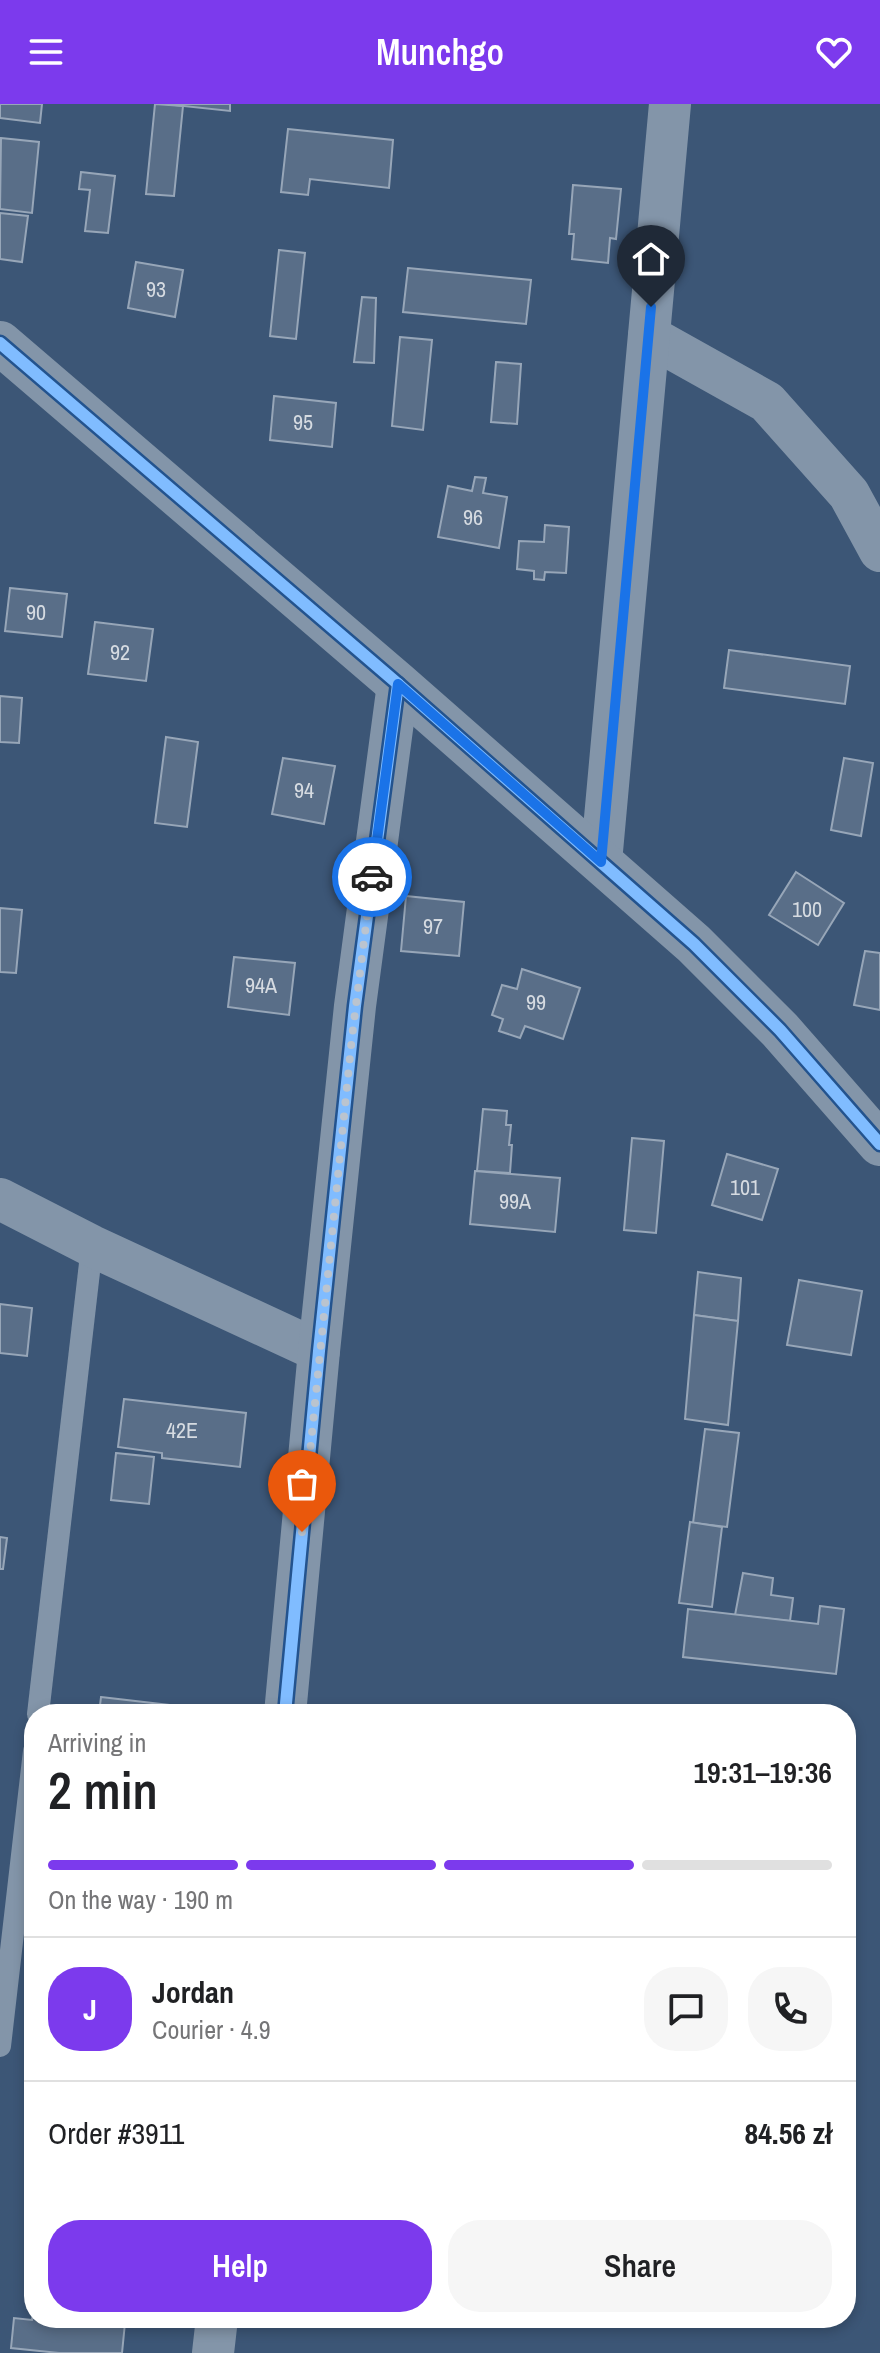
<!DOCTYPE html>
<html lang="en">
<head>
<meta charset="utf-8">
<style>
  body { margin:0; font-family:"Archivo Narrow",sans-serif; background:#f6f6f6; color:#202124; height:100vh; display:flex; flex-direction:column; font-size:30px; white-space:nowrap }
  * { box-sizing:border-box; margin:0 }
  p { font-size:26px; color:#757577 }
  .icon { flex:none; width:44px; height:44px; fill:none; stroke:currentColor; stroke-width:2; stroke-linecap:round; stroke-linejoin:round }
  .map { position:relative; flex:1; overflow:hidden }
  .details { position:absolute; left:24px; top:1600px; width:832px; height:624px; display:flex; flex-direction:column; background:#fff; border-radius:32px; box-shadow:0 4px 12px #0003 }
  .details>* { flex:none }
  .pin { position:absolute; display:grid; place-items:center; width:68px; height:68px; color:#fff; margin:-82px -34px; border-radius:50% 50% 50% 0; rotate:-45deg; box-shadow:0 0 8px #0007 }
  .pin .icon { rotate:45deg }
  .courier { position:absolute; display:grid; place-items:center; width:80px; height:80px; margin:-40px; border:6px solid #1a73e8; border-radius:50%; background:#fff; color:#222; box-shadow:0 2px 10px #0007 }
  .overview em { font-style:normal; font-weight:600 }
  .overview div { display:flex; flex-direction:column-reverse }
  .overview { display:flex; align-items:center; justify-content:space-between; height:136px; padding:0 24px }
  h1 { font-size:52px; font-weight:600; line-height:60px }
  .bar { display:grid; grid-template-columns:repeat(4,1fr); gap:12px 8px; align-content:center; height:96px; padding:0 24px }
  .bar i { height:10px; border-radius:6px; background:#e0e0e0 }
  .bar .current { background:#7c3aed }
  .bar p { grid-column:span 4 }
  .line { display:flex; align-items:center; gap:20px; padding:0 24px; border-top:2px solid #e0e0e0 }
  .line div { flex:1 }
  .round { display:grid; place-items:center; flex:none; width:84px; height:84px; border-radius:32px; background:#f6f6f6 }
  .button { display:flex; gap:16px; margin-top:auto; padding:16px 24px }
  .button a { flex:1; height:92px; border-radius:32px; background:#7c3aed; color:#fff; font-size:32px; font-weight:600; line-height:92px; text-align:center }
  .button a+a { background:#f6f6f6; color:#202124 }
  header { display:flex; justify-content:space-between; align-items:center; height:104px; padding:0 24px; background:#7c3aed; color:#fff; font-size:36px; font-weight:600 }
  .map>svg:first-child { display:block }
</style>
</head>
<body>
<header><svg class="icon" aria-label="menu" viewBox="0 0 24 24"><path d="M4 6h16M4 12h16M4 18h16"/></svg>Munchgo<svg class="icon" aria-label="heart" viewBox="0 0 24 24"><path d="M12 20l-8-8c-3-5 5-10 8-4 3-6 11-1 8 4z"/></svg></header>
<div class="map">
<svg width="880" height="2249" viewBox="0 0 880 2249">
  <rect width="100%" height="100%" fill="#3c5676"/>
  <g fill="#596e88" stroke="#97a6b8" stroke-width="2">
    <path d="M0,0H42L40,19L0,14Z"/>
    <path d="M155,0L183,2L174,92L146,90Z"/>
    <path d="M165,0H230V7Z"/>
    <path d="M288,25L393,36L389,84L310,75L308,91L281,88Z"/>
    <path d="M1,34L39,38L32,109L0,105Z"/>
    <path d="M81,68L115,72L108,129L85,127L90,86L79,85Z"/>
    <path d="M573,81L621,85L616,135L610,134L608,159L572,155L574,130H569Z"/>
    <path d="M0,109L28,112L22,158L0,155Z"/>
    <path d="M279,146L305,149L296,235L270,232Z"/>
    <path d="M136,158L183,166L175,213L128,204Z"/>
    <path d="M408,164L531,176L526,220L403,208Z"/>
    <path d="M362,193L376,194L374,259L354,258Z"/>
    <path d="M400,233L432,236L423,326L392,322Z"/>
    <path d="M496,258L521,260L517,320L491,318Z"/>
    <path d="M274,292L336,299L332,343L270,336Z"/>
    <path d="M475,373L486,374L483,389L507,393L499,444L438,433L448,382L472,387Z"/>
    <path d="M545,421L569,423L566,469L545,468L544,476L534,475V467L517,465L519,437L544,438Z"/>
    <path d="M10,484L67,490L62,533L5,527Z"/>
    <path d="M95,518L153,525L146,577L88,570Z"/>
    <path d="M729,546L850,562L845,600L724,584Z"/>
    <path d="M0,592L22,594L19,639L0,638Z"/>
    <path d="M166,633L198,638L187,723L155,719Z"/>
    <path d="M283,654L335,662L324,720L272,710Z"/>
    <path d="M844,654L873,659L861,732L831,726Z"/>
    <path d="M796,768L844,799L818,841L769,811Z"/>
    <path d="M406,792L464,798L459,852L401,847Z"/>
    <path d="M0,804L22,806L16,869L0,868Z"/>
    <path d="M865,847L880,849V906L854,901Z"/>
    <path d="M234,853L295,859L289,911L228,903Z"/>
    <path d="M522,865L580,884L563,935L525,922L520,934L499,927L503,915L492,911L502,881L517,885Z"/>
    <path d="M483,1005L507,1007L506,1021H511L509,1041H512L510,1069L477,1067Z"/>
    <path d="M632,1034L664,1037L656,1129L624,1126Z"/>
    <path d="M727,1050L778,1065L762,1116L712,1101Z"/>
    <path d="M475,1067L560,1074L555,1128L470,1120Z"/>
    <path d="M698,1168L741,1174L738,1217L694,1211Z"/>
    <path d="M799,1176L862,1187L851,1251L787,1241Z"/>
    <path d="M0,1200L32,1204L27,1252L0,1249Z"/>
    <path d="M694,1211L738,1217L728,1321L685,1315Z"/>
    <path d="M124,1295L246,1309L240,1363L162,1354V1349L118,1343Z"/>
    <path d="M705,1325L739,1329L727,1423L693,1419Z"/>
    <path d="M116,1349L154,1353L149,1400L111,1396Z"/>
    <path d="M690,1418L722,1423L712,1503L679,1499Z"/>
    <path d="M0,1433L7,1434L3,1465H0Z"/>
    <path d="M743,1469L773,1474L771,1491L793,1494L790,1517L735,1511Z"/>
    <path d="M820,1502L844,1505L836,1570L683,1553L688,1505L818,1520Z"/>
    <path d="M101,1593L212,1606V1610H99Z"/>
    <path d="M34,2199V2214H107V2217L125,2219L122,2249H59L11,2244L14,2214L32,2216Z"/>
  </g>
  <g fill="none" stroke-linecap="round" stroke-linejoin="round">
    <g stroke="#8395a9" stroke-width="22">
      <path d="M38,1610L92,1142"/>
      <path d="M0,1942L34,1647"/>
    </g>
    <g stroke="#8395a9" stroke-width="42">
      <path d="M649,232L767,298L849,390L880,447"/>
      <path d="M601,758L670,0"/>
      <path d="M0,1095L92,1142L319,1247"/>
      <path d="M285,1610L319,1247L355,902L398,580"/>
      <path d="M213,2249L217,2214"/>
    </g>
    <path stroke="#8395a9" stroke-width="44" d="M0,239L398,580L694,840L780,926L880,1040"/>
    <g stroke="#23538e" stroke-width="17">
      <g id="cycleway">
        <path d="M0,239L398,580L694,840L780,926L880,1040"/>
        <path d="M285,1610L319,1247L355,902L398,580"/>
      </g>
    </g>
    <use href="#cycleway" stroke="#80bcff" stroke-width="12"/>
  </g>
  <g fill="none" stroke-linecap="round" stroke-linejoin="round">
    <path stroke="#bbc4cf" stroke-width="8" stroke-dasharray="0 14.4" d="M302,1428L352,933L372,773"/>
    <path stroke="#1a73e8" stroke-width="10" d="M372,773L398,580L601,758L651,203"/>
  </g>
  <g text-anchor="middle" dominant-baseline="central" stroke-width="6" stroke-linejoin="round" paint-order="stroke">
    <g font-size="22" fill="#d6dbe1">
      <text x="156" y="185">93</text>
      <text x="303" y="318">95</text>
      <text x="473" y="413">96</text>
      <text x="36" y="508">90</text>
      <text x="120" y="548">92</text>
      <text x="304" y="686">94</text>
      <text x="807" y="805">100</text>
      <text x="433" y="822">97</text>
      <text x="261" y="881">94A</text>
      <text x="536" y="898">99</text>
      <text x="745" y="1083">101</text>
      <text x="515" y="1097">99A</text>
      <text x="182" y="1326">42E</text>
    </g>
  </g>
</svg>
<div class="pin" style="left:302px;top:1428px;background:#ea580c"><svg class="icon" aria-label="bag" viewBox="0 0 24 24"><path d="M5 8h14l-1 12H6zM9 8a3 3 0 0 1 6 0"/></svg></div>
<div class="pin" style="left:651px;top:203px;background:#1f2937"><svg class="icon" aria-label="home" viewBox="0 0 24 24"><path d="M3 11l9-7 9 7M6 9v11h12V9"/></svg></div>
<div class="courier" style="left:372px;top:773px"><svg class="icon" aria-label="car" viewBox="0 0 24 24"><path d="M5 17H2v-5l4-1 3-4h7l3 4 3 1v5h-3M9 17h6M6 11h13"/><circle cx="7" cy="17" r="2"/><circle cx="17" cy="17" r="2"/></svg></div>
<section class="details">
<div class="overview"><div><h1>2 min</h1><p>Arriving in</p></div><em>19:31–19:36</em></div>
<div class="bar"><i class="current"></i><i class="current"></i><i class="current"></i><i></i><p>On the way · 190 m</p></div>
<div class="line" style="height:144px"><b class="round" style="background:#7c3aed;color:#fff">J</b><div><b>Jordan</b><p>Courier · 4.9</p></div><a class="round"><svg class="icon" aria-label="chat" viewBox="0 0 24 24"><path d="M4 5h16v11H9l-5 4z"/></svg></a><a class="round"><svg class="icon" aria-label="phone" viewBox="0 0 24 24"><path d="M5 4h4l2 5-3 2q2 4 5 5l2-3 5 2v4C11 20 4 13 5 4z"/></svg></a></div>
<div class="line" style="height:104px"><div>Order #3911</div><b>84.56 zł</b></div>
<div class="button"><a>Help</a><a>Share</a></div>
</section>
</div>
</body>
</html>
